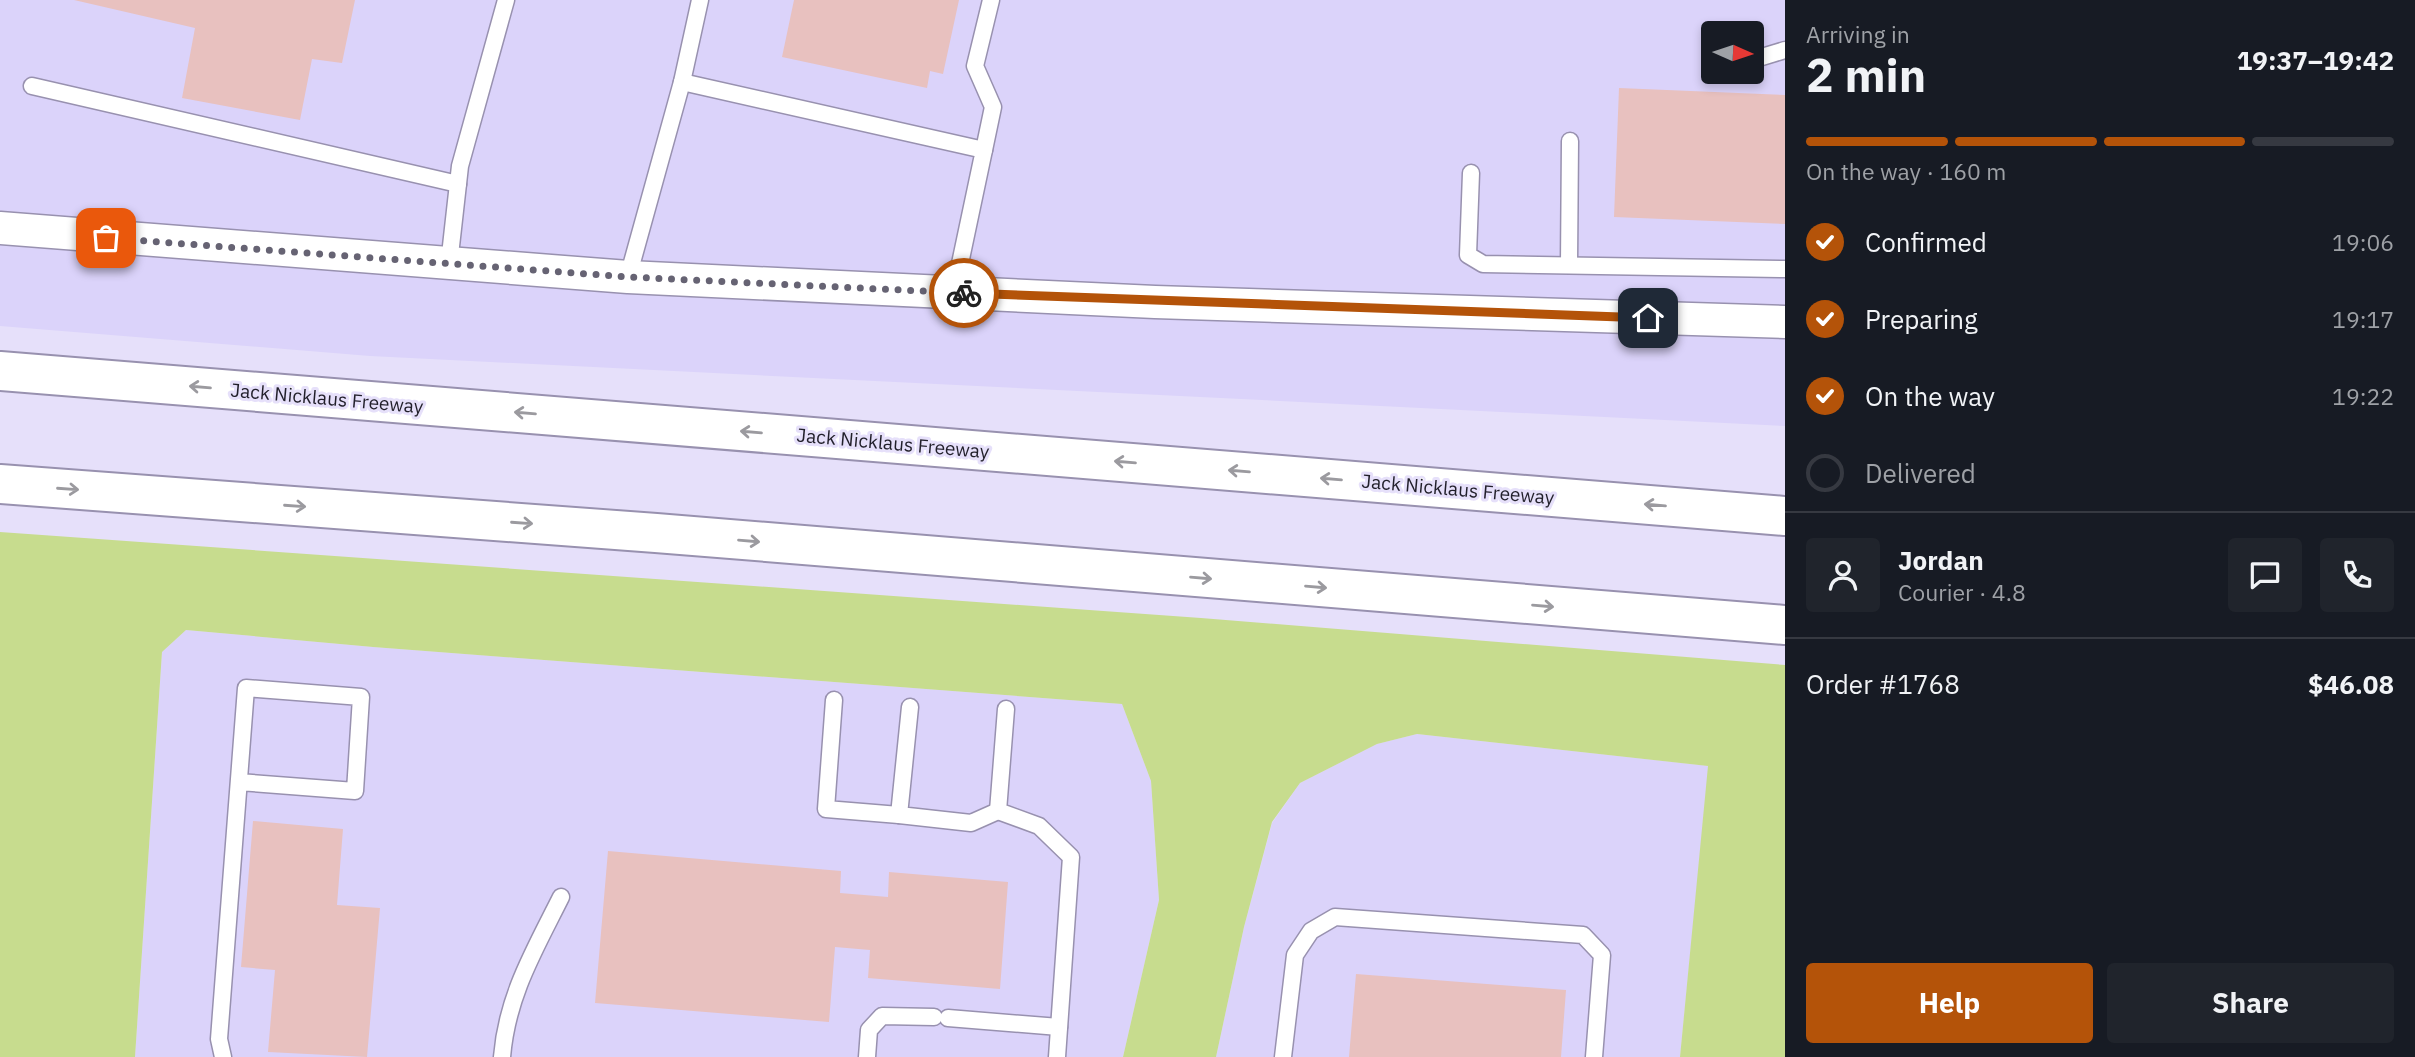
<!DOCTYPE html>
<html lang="en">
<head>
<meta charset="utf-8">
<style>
  body { margin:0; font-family:"IBM Plex Sans",sans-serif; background:#20242c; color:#f1f3f6; height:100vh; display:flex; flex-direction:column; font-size:26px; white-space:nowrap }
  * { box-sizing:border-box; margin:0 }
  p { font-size:23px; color:#9ea1a6 }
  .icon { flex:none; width:38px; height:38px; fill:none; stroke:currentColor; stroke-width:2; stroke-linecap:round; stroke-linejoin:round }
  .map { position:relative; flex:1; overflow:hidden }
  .drawer { display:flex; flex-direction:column; background:#171b24; width:630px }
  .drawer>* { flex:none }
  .needle { width:46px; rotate:93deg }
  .controls { position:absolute; left:1701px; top:21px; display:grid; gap:14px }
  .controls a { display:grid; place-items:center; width:63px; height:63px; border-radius:7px; background:#171b24; box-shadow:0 4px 10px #0003; font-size:35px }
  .pin { position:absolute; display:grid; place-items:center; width:60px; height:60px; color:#fff; margin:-30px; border-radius:14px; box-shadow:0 4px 10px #0006 }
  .courier { position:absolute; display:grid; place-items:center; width:70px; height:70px; margin:-35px; border:5px solid #b45309; border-radius:50%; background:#fff; color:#222; box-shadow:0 2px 9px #0007 }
  .summary em { font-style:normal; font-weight:700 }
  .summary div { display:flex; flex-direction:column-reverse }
  .summary { display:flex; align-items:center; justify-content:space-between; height:119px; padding:0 21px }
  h1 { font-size:46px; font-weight:700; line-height:52px }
  .bar { display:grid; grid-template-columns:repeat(4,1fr); gap:10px 7px; align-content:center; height:84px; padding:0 21px }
  .bar i { height:9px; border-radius:5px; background:#363941 }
  .bar .selected { background:#b45309 }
  .bar p { grid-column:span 4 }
  .line { display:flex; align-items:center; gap:18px; padding:0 21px; border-top:2px solid #363941 }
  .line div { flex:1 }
  .round { display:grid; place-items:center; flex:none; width:74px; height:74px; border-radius:7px; background:#20242c }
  ol { padding:0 21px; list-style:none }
  li { display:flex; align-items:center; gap:21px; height:77px }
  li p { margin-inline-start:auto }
  li .icon { padding:7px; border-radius:50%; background:#b45309; color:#fff; stroke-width:4 }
  li:last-child { color:#9ea1a6 }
  li i { width:38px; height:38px; border:4px solid #363941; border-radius:50% }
  .primary-button { display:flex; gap:14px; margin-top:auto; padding:14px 21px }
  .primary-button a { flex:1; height:80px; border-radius:7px; background:#b45309; color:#fff; font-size:28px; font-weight:700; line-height:80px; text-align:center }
  .primary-button a+a { background:#20242c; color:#f1f3f6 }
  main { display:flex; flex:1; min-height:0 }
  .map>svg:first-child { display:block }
</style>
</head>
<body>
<main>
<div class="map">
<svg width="1785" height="1057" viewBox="0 0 1785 1057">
  <rect width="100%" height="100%" fill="#e6e0fa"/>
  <g fill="#dbd3fa" fill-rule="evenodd">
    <path d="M0,0H1785V426L370,356L0,326ZM1713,33H1752V72H1713Z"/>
    <path d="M186,630L373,647L1122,704L1151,781L1159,900L1123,1057H135L162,652Z"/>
    <path d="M1417,734L1709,766L1680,1057H1216L1244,927L1272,823L1300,783L1377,744Z"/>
  </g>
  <path fill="#c7dc8e" d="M0,532L1201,618L1785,665V1057H1680L1708,766L1417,734L1377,744L1300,783L1272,822L1244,927L1216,1057H1123L1159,900L1151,781L1122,704L373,647L186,630L162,652L135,1057H0Z"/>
  <g fill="#e8c1bf">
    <path d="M74,0H355L342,63L312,59L300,120L182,98L195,28Z"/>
    <path d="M794,0H959L943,74L930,71L927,88L782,57Z"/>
    <path d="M1619,88L1785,95V224L1614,217Z"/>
    <path d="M253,821L343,829L337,905L380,908L367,1057L268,1052L275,970L241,967Z"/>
    <path d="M608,851L841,871L840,893L888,897L889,872L1008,882L1000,989L868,978L870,950L835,947L829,1022L595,1003Z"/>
    <path d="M1356,974L1566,990L1561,1057H1349Z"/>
  </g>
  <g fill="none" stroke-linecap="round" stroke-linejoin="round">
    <g stroke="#9891af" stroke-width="19">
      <g id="lane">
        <path d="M1752,60L1785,50"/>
        <path d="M682,82L984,150L954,292"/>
        <path d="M32,86L458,184"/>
        <path d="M984,150L993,107L975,66L991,0"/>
        <path d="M1471,173L1468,255L1483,264L1785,269"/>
        <path d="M449,264L460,166L506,0"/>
        <path d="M1569,264L1570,141"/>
        <path d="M628,277L682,82L700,0"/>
        <path d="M834,700L826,809L899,815"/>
        <path d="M910,707L899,815L971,823L998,811"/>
        <path d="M1006,709L998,811L1039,826L1071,857L1057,1057"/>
        <path d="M948,1018L1059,1027"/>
        <path d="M223,1057L219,1039L246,688L361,697L355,791L239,782"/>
        <path d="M502,1057C507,996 534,951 561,897"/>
        <path d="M867,1057L869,1030L882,1016L934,1017"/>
        <path d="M1283,1057L1295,955L1311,931L1335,917L1583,935L1602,955L1594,1057"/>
      </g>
    </g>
    <g stroke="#9891af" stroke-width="35">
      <path id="street" d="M0,228L628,277L1155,302L1785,322"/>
    </g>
    <g stroke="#9891af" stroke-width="42">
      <g id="highway">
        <path d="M0,371L1785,516"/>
        <path d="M0,484L656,533L1785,625"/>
      </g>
    </g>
    <use href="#lane" stroke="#fff" stroke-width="16"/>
    <use href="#street" stroke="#fff" stroke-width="32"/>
    <use href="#highway" stroke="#fff" stroke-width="38"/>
  </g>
  <defs><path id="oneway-shaft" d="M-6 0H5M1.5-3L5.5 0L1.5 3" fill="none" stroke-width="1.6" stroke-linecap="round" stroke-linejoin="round" transform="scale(1.75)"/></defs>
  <g stroke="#9b9a9f">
    <use href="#oneway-shaft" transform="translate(200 387) rotate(-175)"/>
    <use href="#oneway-shaft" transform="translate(525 413) rotate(-175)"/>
    <use href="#oneway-shaft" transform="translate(751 432) rotate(-175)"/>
    <use href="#oneway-shaft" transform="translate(1125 462) rotate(-175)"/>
    <use href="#oneway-shaft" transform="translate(1239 471) rotate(-175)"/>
    <use href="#oneway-shaft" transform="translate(1331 479) rotate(-175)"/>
    <use href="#oneway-shaft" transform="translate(68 489) rotate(4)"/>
    <use href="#oneway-shaft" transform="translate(1655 505) rotate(-175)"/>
    <use href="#oneway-shaft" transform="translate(295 506) rotate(4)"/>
    <use href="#oneway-shaft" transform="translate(522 523) rotate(4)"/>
    <use href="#oneway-shaft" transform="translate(749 541) rotate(5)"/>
    <use href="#oneway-shaft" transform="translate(1201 578) rotate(5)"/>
    <use href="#oneway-shaft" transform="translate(1316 587) rotate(5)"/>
    <use href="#oneway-shaft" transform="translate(1543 606) rotate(5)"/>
  </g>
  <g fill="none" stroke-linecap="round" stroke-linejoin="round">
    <path stroke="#666373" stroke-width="7" stroke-dasharray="0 12.6" d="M106,238L628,277L964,293"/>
    <path stroke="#b45309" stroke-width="9" d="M964,293L1648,318"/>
  </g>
  <g text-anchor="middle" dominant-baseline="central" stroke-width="6" stroke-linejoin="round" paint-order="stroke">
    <g font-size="19" fill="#211f2a" stroke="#e6e0fa">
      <text transform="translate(327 398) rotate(5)">Jack Nicklaus Freeway</text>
      <text transform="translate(893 443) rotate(5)">Jack Nicklaus Freeway</text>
      <text transform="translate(1458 489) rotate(5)">Jack Nicklaus Freeway</text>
    </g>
  </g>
</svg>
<div class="controls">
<a><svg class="needle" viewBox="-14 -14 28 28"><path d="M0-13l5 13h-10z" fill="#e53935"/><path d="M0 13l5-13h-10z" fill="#9ea1a6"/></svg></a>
</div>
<div class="pin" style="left:106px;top:238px;background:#ea580c"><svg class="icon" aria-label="bag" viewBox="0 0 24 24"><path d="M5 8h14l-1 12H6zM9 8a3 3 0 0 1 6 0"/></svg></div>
<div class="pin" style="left:1648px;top:318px;background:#1f2937"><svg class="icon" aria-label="home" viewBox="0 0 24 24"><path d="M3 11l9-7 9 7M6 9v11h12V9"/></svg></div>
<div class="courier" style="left:964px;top:293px"><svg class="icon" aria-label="bike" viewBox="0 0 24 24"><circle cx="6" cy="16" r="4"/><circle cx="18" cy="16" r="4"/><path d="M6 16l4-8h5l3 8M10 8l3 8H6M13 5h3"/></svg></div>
</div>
<section class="drawer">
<div class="summary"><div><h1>2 min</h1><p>Arriving in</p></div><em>19:37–19:42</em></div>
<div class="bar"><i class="selected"></i><i class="selected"></i><i class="selected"></i><i></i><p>On the way · 160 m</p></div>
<ol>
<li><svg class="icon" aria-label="check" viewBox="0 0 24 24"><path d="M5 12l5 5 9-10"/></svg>Confirmed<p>19:06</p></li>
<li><svg class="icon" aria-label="check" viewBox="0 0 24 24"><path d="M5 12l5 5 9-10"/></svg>Preparing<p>19:17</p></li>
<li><svg class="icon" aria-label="check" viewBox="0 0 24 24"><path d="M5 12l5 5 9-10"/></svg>On the way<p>19:22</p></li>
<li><i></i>Delivered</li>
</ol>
<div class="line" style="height:126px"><a class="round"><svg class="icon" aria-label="person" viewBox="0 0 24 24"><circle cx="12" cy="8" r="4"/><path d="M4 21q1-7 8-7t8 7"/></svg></a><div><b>Jordan</b><p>Courier · 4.8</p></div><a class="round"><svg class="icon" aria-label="chat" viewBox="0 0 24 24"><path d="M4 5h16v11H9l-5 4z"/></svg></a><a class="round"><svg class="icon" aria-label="phone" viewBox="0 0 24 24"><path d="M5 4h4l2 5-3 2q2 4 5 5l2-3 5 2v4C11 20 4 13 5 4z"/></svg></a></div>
<div class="line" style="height:91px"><div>Order #1768</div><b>$46.08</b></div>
<div class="primary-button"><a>Help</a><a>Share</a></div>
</section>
</main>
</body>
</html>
